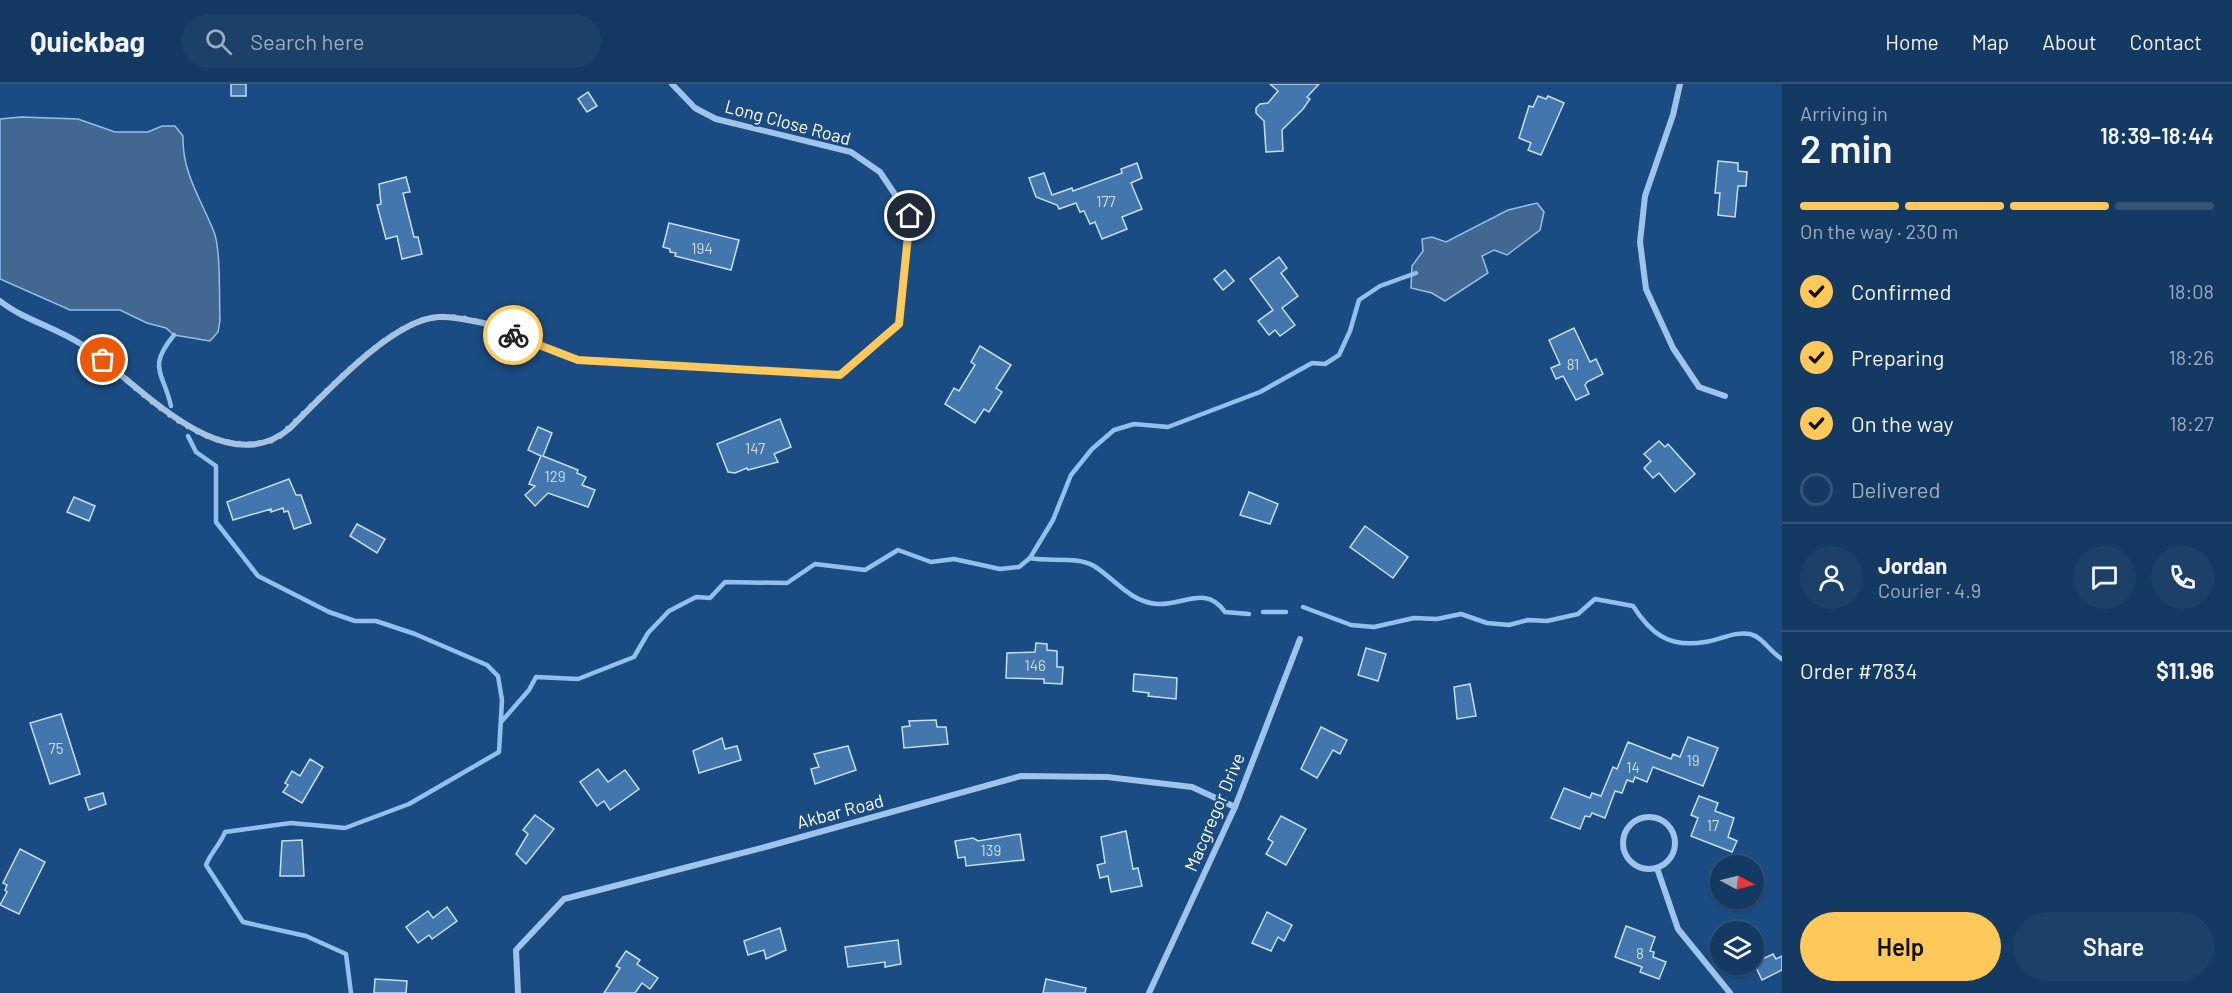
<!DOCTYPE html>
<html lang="en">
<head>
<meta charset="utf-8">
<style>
  body { margin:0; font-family:Barlow,sans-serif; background:#1d4068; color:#f1f3f6; height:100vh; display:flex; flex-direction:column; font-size:22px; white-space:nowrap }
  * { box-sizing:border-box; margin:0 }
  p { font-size:20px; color:#9dacbe }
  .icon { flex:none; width:33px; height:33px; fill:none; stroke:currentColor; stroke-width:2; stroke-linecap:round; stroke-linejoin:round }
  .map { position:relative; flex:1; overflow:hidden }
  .drawer { display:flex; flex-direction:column; background:#143962; width:450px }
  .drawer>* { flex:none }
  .needle { width:39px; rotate:97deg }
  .controls { position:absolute; left:1710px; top:771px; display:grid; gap:12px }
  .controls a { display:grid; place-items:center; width:54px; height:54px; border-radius:50%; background:#143962; box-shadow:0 2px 4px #0004,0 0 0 2px #335377; font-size:30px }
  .pin { position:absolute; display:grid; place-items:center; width:51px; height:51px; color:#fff; margin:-26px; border:3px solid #fff; border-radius:50%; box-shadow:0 2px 6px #0007 }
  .courier { position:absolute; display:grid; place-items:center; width:60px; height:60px; margin:-30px; border:4px solid #fec85b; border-radius:50%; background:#fff; color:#222; box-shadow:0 2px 8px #0007 }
  .summary em { font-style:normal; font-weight:600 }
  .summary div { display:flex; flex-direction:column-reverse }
  .summary { display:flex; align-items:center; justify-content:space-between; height:102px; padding:0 18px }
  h1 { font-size:39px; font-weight:600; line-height:45px }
  .bar { display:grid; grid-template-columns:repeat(4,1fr); gap:9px 6px; align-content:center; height:72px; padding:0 18px }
  .bar i { height:8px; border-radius:4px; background:#335377 }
  .bar .on { background:#fec85b }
  .bar p { grid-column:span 4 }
  .line { display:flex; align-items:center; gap:15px; padding:0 18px; border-top:2px solid #335377 }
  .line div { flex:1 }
  .round { display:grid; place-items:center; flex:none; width:63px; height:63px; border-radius:32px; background:#1d4068 }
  ol { padding:0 18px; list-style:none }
  li { display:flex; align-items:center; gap:18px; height:66px }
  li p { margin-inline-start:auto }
  li .icon { padding:6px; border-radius:50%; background:#fec85b; color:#111; stroke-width:4 }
  li:last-child { color:#9dacbe }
  li i { width:33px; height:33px; border:3px solid #335377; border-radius:50% }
  .primary-button { display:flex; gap:12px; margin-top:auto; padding:12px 18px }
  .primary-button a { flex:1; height:69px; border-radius:36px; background:#fec85b; color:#111; font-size:24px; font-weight:600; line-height:69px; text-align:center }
  .primary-button a+a { background:#1d4068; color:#f1f3f6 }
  header { display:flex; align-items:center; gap:36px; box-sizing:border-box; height:84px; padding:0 30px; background:#143962; border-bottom:2px solid #335377 }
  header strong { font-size:28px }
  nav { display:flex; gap:33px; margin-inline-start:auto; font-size:21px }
  .search { width:420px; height:54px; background:#1d4068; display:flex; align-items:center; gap:15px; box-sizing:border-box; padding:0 21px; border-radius:33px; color:#9dacbe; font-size:22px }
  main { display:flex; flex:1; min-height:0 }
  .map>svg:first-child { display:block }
</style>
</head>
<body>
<header>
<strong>Quickbag</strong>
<div class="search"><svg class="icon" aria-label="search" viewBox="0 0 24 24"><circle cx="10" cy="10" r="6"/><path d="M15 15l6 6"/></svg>Search here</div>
<nav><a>Home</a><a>Map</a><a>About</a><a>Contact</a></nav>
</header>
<main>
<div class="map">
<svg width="1782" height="909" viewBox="0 0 1782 909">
  <rect width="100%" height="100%" fill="#1a4c83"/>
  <g fill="#426790" stroke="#92c0ed" stroke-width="1.5">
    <path d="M21,33L78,35L115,48H148L162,42H175L183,52C182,89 201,115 214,148C221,166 219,215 220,236L218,248L210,257L174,251L166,244L147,239L120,226H70L0,195V35Z"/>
    <path d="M1537,119L1544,128L1540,146L1507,171L1494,166L1482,172L1488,189L1445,217L1432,209L1411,204L1412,182L1423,167L1422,155L1432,153L1446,158L1508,126Z"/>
  </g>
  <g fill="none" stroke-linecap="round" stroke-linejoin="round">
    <g stroke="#92c0ed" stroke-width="4.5">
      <path d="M171,322C163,287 147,284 174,251"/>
      <path d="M188,352L196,368L216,382V438L258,492L329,528L355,537H376L415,550L487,581L498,592L502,616L499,668L409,720L345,744L291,739L225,748C220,761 211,768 206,781L243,838L306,852L346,870L351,909"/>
      <path d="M1030,474C1049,478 1077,472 1094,482C1115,495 1130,518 1157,520C1182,522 1206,500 1225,528L1249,530"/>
      <path d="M1303,523L1351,541L1374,543L1414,534L1437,535L1461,530L1487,539L1509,541L1528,536L1547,537L1578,530L1595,515L1633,522C1651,550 1669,564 1705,558C1720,556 1735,547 1750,550C1763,553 1770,568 1782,575"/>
      <path d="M1263,528H1286"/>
      <path d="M502,637L529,606L536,593L578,595L634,573L648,549L669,527L696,513L710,514L725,498L787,499L815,480L865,486L898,466L931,478L954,475L1000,485L1019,483L1030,474L1053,436L1071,391L1092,365L1114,346L1134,340L1168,343L1260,308L1312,279L1325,280L1339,271L1350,247L1359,216L1380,202L1416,189"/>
    </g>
  </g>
  <g fill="#4376ad" stroke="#c4def8" stroke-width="1.5">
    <rect x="231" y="0" width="15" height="12"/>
    <path d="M1270,0H1319L1307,13L1310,15L1303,25L1282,46L1283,67L1266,68L1264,37L1256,29V24L1260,20L1268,19L1278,7Z"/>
    <path d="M588,8L597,22L587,28L578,15Z"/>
    <path d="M1538,12L1546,15L1548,12L1564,19L1541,71L1528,66L1531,59L1519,54L1529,22L1533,23Z"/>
    <path d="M1718,77L1738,79V87L1747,88L1746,102H1738L1735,133L1718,131L1720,109H1715Z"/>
    <path d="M1137,79L1142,94L1131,99L1142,125L1122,133L1127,145L1102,155L1095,138L1090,140L1084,127L1080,128L1076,119L1059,125L1057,121L1036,113L1029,94L1044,89L1052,111L1072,104L1073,107L1122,89L1121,85Z"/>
    <path d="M406,93L410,108L403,109L414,153H418L422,170L402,175L397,152L386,155L377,121L381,120L379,100Z"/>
    <path d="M669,139L739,156L731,186L675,172L676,169L670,168V165L663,163Z"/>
    <path d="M1279,173L1287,184L1281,189L1298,212L1282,224L1295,241L1280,252L1275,246L1269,251L1258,237L1273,226L1250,195Z"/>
    <path d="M1225,186L1234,197L1223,206L1214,195Z"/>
    <path d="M1574,244L1590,278L1596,275L1603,290L1587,298L1585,301L1589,310L1576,316L1563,292L1556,295L1551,284L1560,280L1549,256Z"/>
    <path d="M980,262L1011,281L996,304L1002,308L989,328L984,325L975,339L945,320L954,304L959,307L975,281L971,278Z"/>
    <path d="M780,335L791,363L774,370L778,378L748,386L747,384L735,389L728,388L717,360Z"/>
    <path d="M538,343L552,349L543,372L578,386L577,389L586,393L582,401L595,406L588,423L548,409L535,422L525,411L535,402L529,400L541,372L528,366Z"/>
    <path d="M1659,357L1665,363L1668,360L1695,390L1675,408L1659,389L1653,394L1644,384L1651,377L1644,370Z"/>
    <path d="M289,395L296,411H301L311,439L294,445L288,427L284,428L283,424L271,428V425L233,436L227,418Z"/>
    <path d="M1249,408L1278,420L1270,440L1240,431Z"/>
    <path d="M74,413L95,422L89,437L67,428Z"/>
    <path d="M357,440L385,455L377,469L350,452Z"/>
    <path d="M1365,442L1408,473L1393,494L1350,463Z"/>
    <path d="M1036,559L1047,560V566L1057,567V583H1063L1062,600L1044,599V595L1006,594L1007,569L1035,568Z"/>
    <path d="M1366,564L1386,570L1378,597L1358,591Z"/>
    <path d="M1134,590L1177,594L1176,615L1148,612L1149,609L1133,607Z"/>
    <path d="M1470,600L1476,632L1457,635L1454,603Z"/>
    <path d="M61,630L80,690L50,700L30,639Z"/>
    <path d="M936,636L937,643H946L948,660L904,664L902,643L910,642L909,637Z"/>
    <path d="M1321,643L1347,656L1340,670L1333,666L1317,694L1301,685Z"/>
    <path d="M1688,653L1718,664L1703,702L1653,683L1647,698L1635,693L1633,698L1627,696L1622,709L1615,707L1605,734L1592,729L1590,733L1585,732L1580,745L1551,734L1564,704L1590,714L1592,709L1601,712L1613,683L1617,685L1628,658L1671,675L1673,670L1680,673Z"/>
    <path d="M722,654L725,665L737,662L741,676L699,689L693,667Z"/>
    <path d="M848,662L856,686L815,700L811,685L819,683L814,670Z"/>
    <path d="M310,675L323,683L302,719L283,708L288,701L285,699L292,687L300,692Z"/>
    <path d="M598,685L608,698L625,686L639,705L610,726L604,717L597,722L580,698Z"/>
    <path d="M103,709L106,720L89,726L85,714Z"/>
    <path d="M1699,712L1718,719L1715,727L1734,734L1728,753L1737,757L1732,768L1691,752L1698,734L1691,731Z"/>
    <path d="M535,731L554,745L526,780L516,770L528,750L523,746Z"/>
    <path d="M1281,732L1306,745L1286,781L1266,770L1273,758L1268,755Z"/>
    <path d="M1126,747L1133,785L1138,784L1142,802L1111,808L1108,792L1100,794L1097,781L1105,779L1101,753Z"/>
    <path d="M1020,750L1024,776L966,782L965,773L958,774L955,757L973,754L978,757Z"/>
    <path d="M302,756L304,792H280L282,757Z"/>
    <path d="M20,765L45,778L19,830L0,821L7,808L5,806L7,801L3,799Z"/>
    <path d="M447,823L457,837L432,855L429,851L418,859L406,843L428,827L433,834Z"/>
    <path d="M1267,828L1292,841L1284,857L1278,853L1271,867L1252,859Z"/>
    <path d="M1626,842L1655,853L1650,867L1654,868L1653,873L1666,878L1659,895L1640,888L1642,883L1615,873Z"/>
    <path d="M780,844L786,866L766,875L764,866L748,871L744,857Z"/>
    <path d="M898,856L901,880L885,883V878L848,883L845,863Z"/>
    <path d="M626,867L640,876L637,880L658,894L650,905L642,899L635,909H604L620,884L616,882Z"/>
    <path d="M1773,870L1776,875L1782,872V886L1762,896L1754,879Z"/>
    <path d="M375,895L407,897L406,909H374Z"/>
    <path d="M1046,895L1086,904L1085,909H1043Z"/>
  </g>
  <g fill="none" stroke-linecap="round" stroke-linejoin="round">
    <g stroke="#9fc4eb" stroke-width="6">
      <path d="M1680,0L1673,31L1645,112L1640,158L1646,205L1673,264L1699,303L1725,312"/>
      <path d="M0,217C24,236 55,243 81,260C134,294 221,401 289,345C323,312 391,236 438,233C454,232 473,237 488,240C519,248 547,267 578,276L841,291L899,240L910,133L880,88L851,68L716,35L695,24L672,0"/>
      <circle cx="1649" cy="759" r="26"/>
      <path d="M1657,784L1678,845L1730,909"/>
      <path d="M518,909L516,866L564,815L769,762L1021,692L1107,693L1192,703L1235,723"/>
      <path d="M1149,909L1235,723L1300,555"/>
    </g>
  </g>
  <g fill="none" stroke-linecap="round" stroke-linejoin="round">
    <path stroke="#afc0d4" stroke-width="6" stroke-dasharray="0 10.8" d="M103,276C150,314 209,379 276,355C316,322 387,236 438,233C464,231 491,241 513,251"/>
    <path stroke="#fec85b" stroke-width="8" d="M513,251L578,276L840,291L899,240L910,132"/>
  </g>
  <g text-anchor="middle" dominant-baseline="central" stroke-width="4.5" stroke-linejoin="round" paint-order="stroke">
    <g font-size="15" fill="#d0ddea">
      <text x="1106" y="117">177</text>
      <text x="702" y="164">194</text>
      <text x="1573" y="280">81</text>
      <text x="755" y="364">147</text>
      <text x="555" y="392">129</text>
      <text x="1035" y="581">146</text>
      <text x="56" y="664">75</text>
      <text x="1693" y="676">19</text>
      <text x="1633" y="683">14</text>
      <text x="1713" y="741">17</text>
      <text x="991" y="766">139</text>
      <text x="1640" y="869">8</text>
    </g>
    <g font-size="18" fill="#fff" stroke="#1a4c83">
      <text transform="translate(788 38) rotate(15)">Long Close Road</text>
      <text transform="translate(840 727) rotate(-15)">Akbar Road</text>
      <text transform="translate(1214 728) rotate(-67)">Macgregor Drive</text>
    </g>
  </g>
</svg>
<div class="controls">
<a><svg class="needle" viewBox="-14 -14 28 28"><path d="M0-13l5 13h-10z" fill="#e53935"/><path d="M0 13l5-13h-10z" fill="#9dacbe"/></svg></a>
<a><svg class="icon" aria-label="layers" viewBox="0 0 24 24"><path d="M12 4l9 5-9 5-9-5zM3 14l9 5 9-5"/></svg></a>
</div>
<div class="pin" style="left:103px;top:276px;background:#ea580c"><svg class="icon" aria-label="bag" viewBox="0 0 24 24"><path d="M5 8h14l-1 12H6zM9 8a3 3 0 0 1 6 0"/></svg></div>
<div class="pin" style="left:910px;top:132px;background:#1f2937"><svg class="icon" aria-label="home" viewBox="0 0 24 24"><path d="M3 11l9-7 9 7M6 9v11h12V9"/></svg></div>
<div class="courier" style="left:513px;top:251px"><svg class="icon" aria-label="bike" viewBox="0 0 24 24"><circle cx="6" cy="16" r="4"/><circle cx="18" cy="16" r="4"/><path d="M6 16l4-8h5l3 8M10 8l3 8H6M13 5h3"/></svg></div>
</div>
<section class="drawer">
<div class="summary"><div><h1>2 min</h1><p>Arriving in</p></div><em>18:39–18:44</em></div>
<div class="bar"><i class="on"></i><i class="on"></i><i class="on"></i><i></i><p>On the way · 230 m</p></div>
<ol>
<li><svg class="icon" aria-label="check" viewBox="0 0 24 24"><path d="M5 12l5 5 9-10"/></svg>Confirmed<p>18:08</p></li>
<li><svg class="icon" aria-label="check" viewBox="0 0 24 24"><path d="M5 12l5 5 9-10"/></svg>Preparing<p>18:26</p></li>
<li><svg class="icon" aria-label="check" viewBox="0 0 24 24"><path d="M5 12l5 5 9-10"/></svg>On the way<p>18:27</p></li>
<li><i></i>Delivered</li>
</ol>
<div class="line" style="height:108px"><a class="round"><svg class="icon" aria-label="person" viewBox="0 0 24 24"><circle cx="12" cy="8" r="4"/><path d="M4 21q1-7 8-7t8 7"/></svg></a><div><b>Jordan</b><p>Courier · 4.9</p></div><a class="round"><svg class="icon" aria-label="chat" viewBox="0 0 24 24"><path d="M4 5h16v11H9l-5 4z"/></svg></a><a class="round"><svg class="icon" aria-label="phone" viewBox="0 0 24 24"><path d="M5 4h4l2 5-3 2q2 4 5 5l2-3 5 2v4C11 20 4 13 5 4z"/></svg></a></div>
<div class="line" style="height:78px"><div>Order #7834</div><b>$11.96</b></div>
<div class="primary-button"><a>Help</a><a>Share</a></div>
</section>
</main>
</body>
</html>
